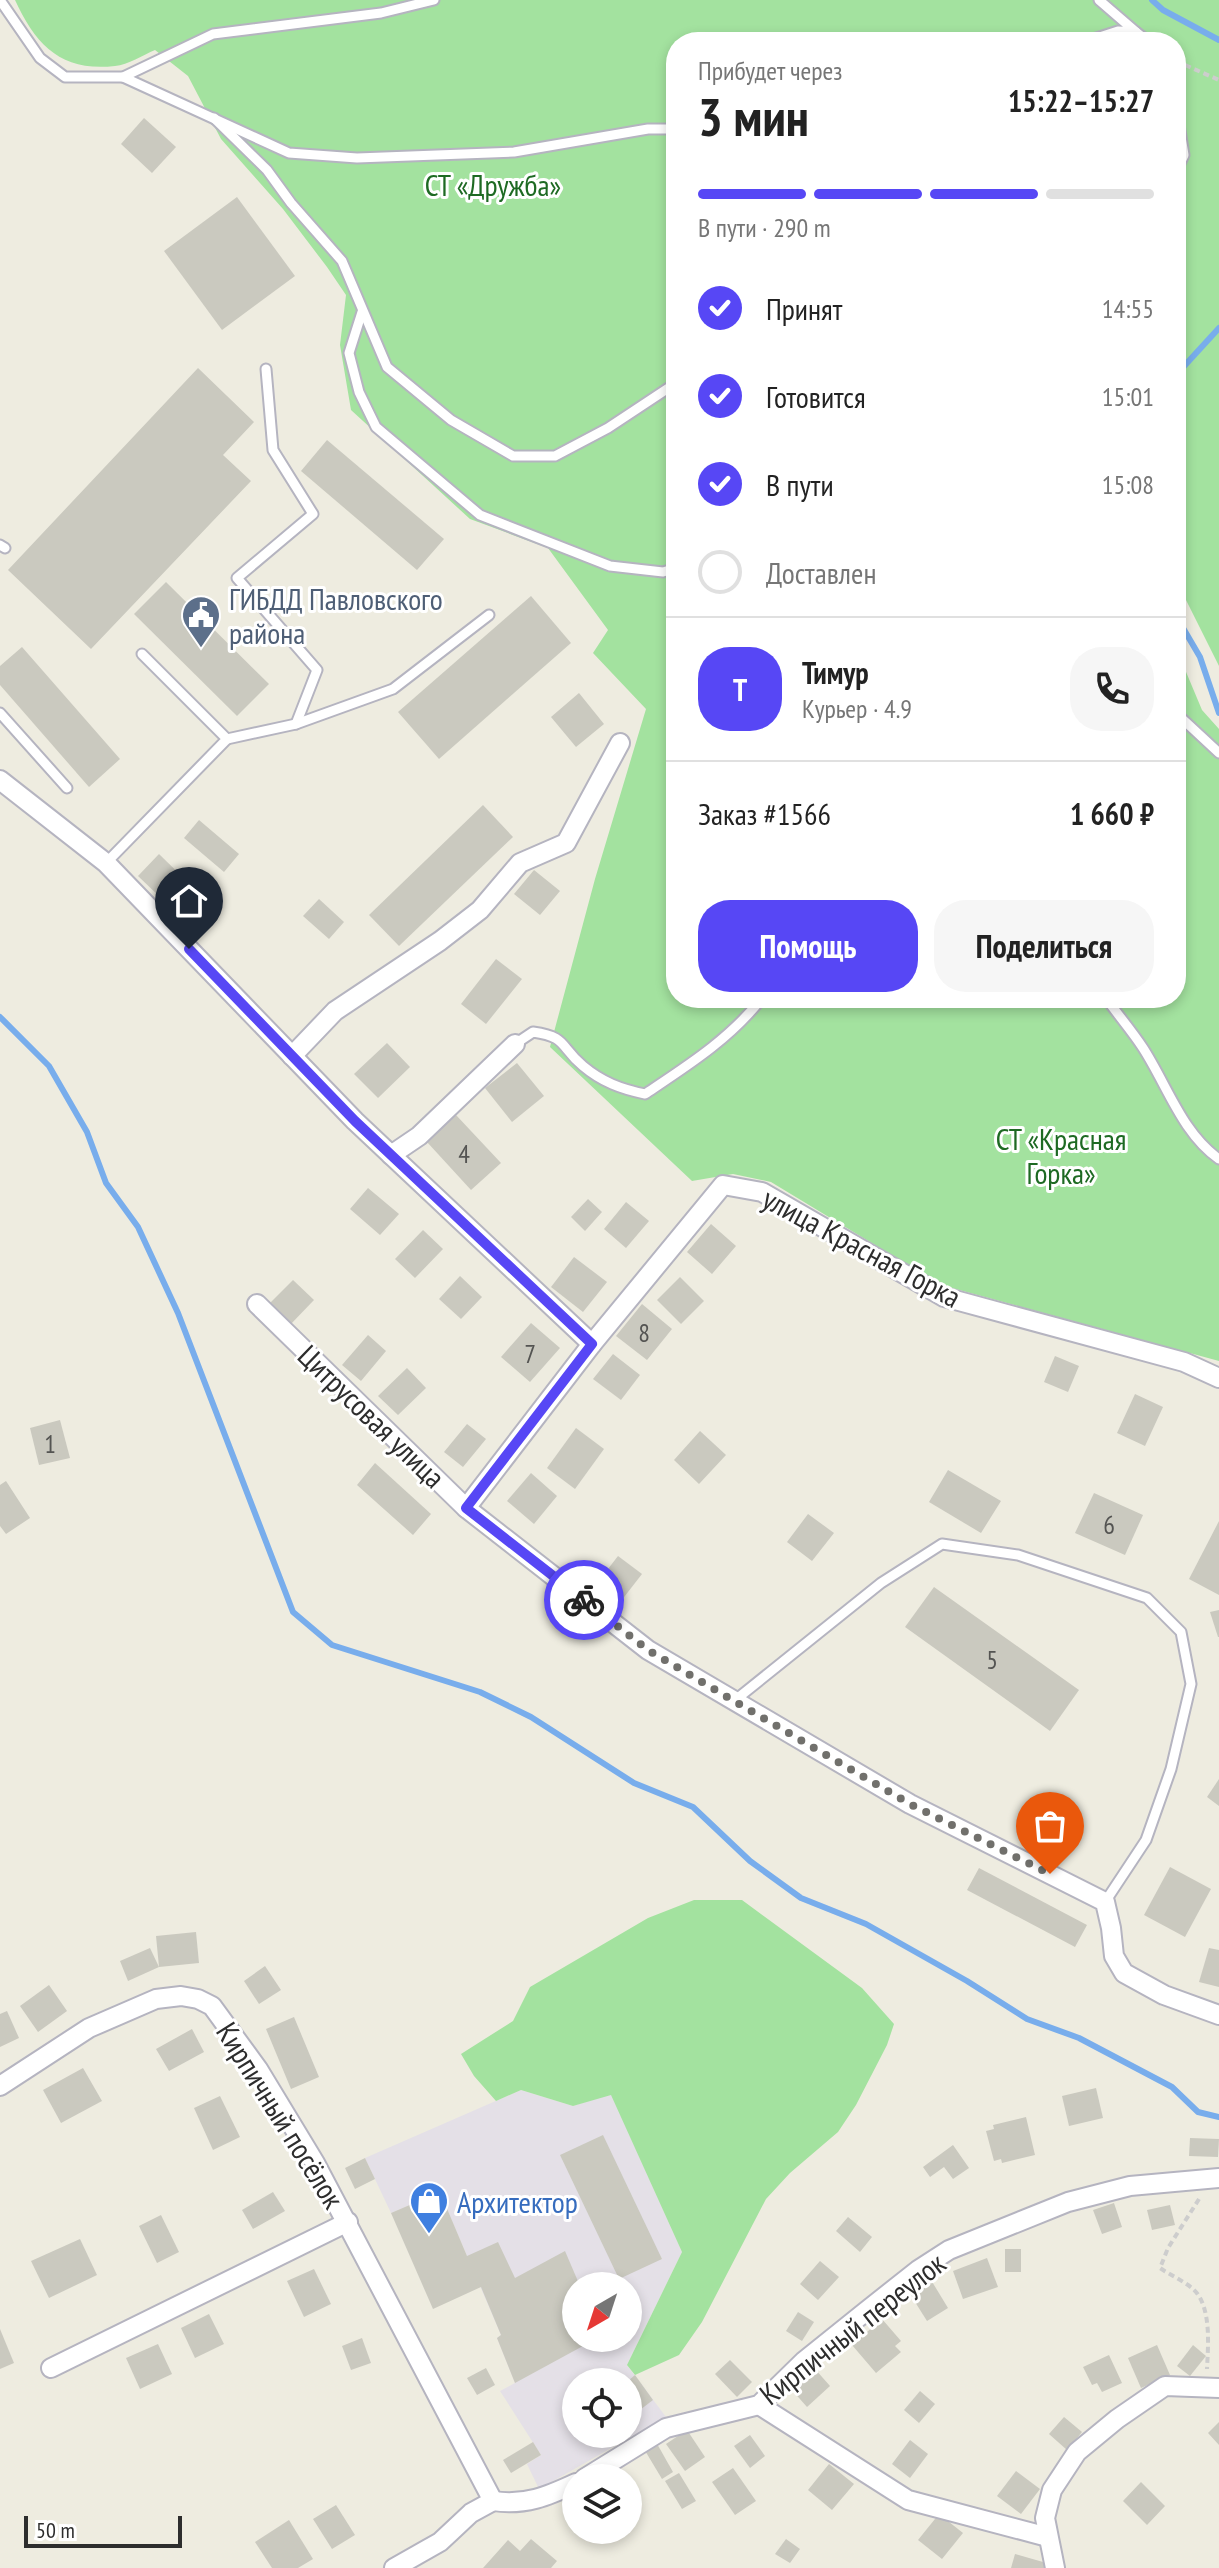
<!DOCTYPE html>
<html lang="ru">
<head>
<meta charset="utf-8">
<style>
  body { margin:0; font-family:"PT Sans Narrow",sans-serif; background:#f6f6f6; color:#222; height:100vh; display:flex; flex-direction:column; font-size:30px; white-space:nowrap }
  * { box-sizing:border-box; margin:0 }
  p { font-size:26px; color:#767676 }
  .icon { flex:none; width:44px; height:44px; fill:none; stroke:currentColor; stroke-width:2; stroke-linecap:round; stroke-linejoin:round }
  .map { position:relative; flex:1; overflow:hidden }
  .panel { position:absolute; left:666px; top:32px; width:520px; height:976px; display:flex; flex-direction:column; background:#fff; border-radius:32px; box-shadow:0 4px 12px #0003 }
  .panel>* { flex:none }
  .needle { width:52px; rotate:219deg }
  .fabs { position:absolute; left:562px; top:2272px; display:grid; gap:16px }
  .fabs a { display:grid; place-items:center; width:80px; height:80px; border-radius:50%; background:#fff; box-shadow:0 4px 12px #0003; font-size:40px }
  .scale { position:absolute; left:24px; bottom:20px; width:158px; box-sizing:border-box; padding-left:8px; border:4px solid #2d2d2d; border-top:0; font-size:22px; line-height:28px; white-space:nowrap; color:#2d2d2d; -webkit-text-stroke:6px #fff; paint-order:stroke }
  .pin { position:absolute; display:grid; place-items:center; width:68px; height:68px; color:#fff; margin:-82px -34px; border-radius:50% 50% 50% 0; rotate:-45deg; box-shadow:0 0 8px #0007 }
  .pin .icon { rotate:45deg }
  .courier { position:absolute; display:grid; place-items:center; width:80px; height:80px; margin:-40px; border:6px solid #5747f5; border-radius:50%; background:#fff; color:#222; box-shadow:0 2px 10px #0007 }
  .headline em { font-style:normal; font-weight:800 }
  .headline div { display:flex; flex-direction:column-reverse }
  .headline { display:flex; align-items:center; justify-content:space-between; height:136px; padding:0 32px }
  h1 { font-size:52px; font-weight:800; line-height:60px }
  .bar { display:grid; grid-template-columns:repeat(4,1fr); gap:12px 8px; align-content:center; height:96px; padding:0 32px }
  .bar i { height:10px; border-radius:6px; background:#e0e0e0 }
  .bar .on { background:#5747f5 }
  .bar p { grid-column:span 4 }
  .line { display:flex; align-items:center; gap:20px; padding:0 32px; border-top:2px solid #e0e0e0 }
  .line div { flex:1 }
  .round { display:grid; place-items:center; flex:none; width:84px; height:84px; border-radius:32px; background:#f6f6f6 }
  ol { padding:0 32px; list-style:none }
  li { display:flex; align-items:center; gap:24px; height:88px }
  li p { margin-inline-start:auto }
  li .icon { padding:8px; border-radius:50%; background:#5747f5; color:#fff; stroke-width:4 }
  li:last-child { color:#767676 }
  li i { width:44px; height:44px; border:4px solid #e0e0e0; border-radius:50% }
  .cta { display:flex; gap:16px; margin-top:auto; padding:16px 32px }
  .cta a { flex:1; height:92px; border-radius:32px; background:#5747f5; color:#fff; font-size:32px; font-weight:800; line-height:92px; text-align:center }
  .cta a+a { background:#f6f6f6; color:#222 }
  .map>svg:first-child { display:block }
</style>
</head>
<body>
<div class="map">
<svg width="1219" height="2568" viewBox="0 0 1219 2568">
  <rect width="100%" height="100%" fill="#eeece0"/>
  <path fill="#e4e0e7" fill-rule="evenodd" d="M521,2090L573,2106L611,2094L682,2252L627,2365L666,2417L539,2489L527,2464L541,2455L500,2391L515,2383L497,2338L501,2335L440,2193L391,2213L365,2158ZM576,2286H628V2338H576ZM576,2382H628V2434H576Z"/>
  <g fill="#a3e29f">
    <path d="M15,0H1219V666L1182,592L1176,566V42H676V998H1176V648L1202,710L1219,729V1361L941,1285L771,1182L733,1174L692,1181L550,1047L595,879L646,709L593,653L608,630L548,548L470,519L351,410L340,345L346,295L327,267L283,209L221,139L188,76L155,50C143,55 128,65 115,66C62,72 36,46 15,0Z"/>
    <path d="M694,1900H742L862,1988L894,2024L887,2045L856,2105L838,2132L790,2173L766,2199L702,2322L679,2355L635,2375L627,2365L682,2252L611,2095L573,2106L521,2090L496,2101L474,2076L461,2054L513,2021L530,1987L648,1918Z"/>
  </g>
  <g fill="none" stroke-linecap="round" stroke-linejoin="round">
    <g stroke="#78adec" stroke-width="6">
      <path d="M1152,0L1163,10L1219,40"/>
      <path d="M1176,375L1219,328"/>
      <path d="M1176,616L1200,657L1219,713"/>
      <path d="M0,1017L49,1066L87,1132L106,1183L138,1227L178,1313L293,1612L332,1645L480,1692L531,1717L634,1783L693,1807L750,1861L801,1898L866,1924L967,1981L1027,2019L1079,2038L1172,2087L1198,2112L1219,2117"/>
    </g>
  </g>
  <g fill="#cac9bf">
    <path d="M144,118L176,147L152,173L121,144Z"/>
    <path d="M237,197L295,276L222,330L164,251Z"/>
    <path d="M198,368L254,422L223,455L251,481L91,649L8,570Z"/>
    <path d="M327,440L444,539L417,570L301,471Z"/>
    <path d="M166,582L269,684L237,716L134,614Z"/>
    <path d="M531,596L571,643L439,759L398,712Z"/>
    <path d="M22,647L120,759L89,787L0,685V666Z"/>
    <path d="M579,693L604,724L576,747L551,717Z"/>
    <path d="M483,805L513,837L399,946L369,915Z"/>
    <path d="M199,820L239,854L224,872L184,838Z"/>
    <path d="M159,854L205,899L184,920L138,876Z"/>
    <path d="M534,870L560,891L540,915L514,894Z"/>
    <path d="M319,899L344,922L329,939L303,916Z"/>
    <path d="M496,959L522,979L486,1024L461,1004Z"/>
    <path d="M387,1043L410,1067L378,1098L354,1074Z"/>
    <path d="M517,1063L544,1096L512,1122L485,1088Z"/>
    <path d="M456,1115L501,1163L471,1190L427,1142Z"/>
    <path d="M368,1188L399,1214L380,1235L350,1209Z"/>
    <path d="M588,1199L602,1212L585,1231L571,1217Z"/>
    <path d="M626,1202L649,1221L626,1248L604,1229Z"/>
    <path d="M711,1224L736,1246L712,1274L687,1252Z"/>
    <path d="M423,1230L443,1249L415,1278L395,1259Z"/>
    <path d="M574,1257L607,1282L583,1312L551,1287Z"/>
    <path d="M460,1276L482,1297L461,1319L439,1299Z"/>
    <path d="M680,1277L704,1301L681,1324L657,1300Z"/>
    <path d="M293,1280L314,1300L289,1326L268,1305Z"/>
    <path d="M642,1304L672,1329L647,1360L616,1336Z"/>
    <path d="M531,1323L560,1348L530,1382L501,1357Z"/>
    <path d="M368,1335L386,1351L361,1381L342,1365Z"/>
    <path d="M613,1354L640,1375L621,1400L593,1379Z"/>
    <path d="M1055,1356L1079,1366L1068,1392L1044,1382Z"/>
    <path d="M407,1368L426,1388L398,1415L378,1396Z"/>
    <path d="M1135,1394L1163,1407L1145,1446L1117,1433Z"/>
    <path d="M60,1420L70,1458L39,1465L30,1428Z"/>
    <path d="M467,1424L486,1439L463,1467L444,1452Z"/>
    <path d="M576,1428L604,1449L575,1489L547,1468Z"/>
    <path d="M700,1431L726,1455L699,1484L674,1460Z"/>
    <path d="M375,1463L431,1514L413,1535L357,1485Z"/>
    <path d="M948,1470L1001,1501L981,1533L929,1502Z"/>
    <path d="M531,1473L557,1496L534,1524L507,1501Z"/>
    <path d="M6,1481L30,1518L6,1534L0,1526V1485Z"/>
    <path d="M1094,1493L1143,1515L1125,1555L1075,1533Z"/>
    <path d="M808,1514L834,1533L812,1561L787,1542Z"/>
    <path d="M1219,1521V1595L1189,1579Z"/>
    <path d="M618,1556L642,1574L621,1601L598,1582Z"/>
    <path d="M934,1587L1079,1690L1050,1731L905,1627Z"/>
    <path d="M1219,1610V1637H1218L1210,1612Z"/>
    <path d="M1219,1779V1806L1207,1797Z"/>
    <path d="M1170,1867L1211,1889L1185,1937L1144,1915Z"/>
    <path d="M979,1868L1087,1925L1075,1947L967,1890Z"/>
    <path d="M196,1932L199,1963L159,1967L156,1936Z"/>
    <path d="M150,1948L159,1967L128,1981L120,1961Z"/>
    <path d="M1209,1948L1219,1950V1987L1199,1982Z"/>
    <path d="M265,1966L281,1990L259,2004L244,1981Z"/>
    <path d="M49,1985L67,2011L38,2032L20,2006Z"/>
    <path d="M7,2011L19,2038L0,2047V2014Z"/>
    <path d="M294,2017L319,2077L291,2089L266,2029Z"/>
    <path d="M192,2029L204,2052L169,2071L156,2049Z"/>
    <path d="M83,2068L102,2101L61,2123L43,2090Z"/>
    <path d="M1096,2088L1103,2118L1069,2126L1062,2096Z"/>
    <path d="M220,2096L240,2137L213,2150L194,2108Z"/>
    <path d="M1026,2117L1035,2155L1002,2163L1001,2159L994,2161L986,2131L994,2129L993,2125Z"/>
    <path d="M603,2135L662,2259L619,2279L560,2155Z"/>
    <path d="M1190,2138L1219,2139L1218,2157L1189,2156Z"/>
    <path d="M953,2145L969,2168L953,2179L944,2167L930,2177L923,2167Z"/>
    <path d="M365,2158L375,2179L355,2189L345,2168Z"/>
    <path d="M273,2192L285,2211L253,2229L242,2210Z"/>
    <path d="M440,2192L467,2256L498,2242L515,2278L565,2251L580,2286H576V2338L594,2340L515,2383L497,2338L501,2335L481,2287L433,2309L391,2213Z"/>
    <path d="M1114,2203L1122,2227L1102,2234L1093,2210Z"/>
    <path d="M1170,2205L1175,2225L1152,2230L1147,2210Z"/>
    <path d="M161,2215L179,2252L157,2263L139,2226Z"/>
    <path d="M848,2217L872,2237L860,2252L836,2231Z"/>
    <path d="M80,2239L97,2275L49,2298L31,2261Z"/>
    <rect x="1005" y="2249" width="16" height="23"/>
    <path d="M987,2258L998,2287L963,2299L953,2271Z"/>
    <path d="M820,2261L839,2277L818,2300L800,2284Z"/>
    <path d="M314,2269L331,2304L304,2317L287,2281Z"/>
    <path d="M931,2280L948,2308L927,2321L910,2294Z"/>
    <path d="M798,2312L814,2322L802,2341L786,2331Z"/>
    <path d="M209,2314L224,2344L195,2358L181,2328Z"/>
    <path d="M882,2319L901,2341L895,2346L901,2352L876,2373L852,2345Z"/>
    <path d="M0,2329L14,2363L0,2369Z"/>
    <path d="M362,2338L371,2363L351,2370L342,2346Z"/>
    <path d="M158,2344L172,2374L140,2389L126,2358Z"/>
    <path d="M1157,2345L1170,2375L1141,2388L1128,2358Z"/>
    <path d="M1193,2345L1206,2356L1190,2376L1177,2366Z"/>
    <path d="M1109,2355L1122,2383L1102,2392L1097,2383L1092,2385L1083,2367Z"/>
    <path d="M730,2360L752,2382L737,2397L715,2374Z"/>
    <path d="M486,2368L495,2385L477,2395L467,2378Z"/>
    <path d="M815,2369L830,2386L807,2407L792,2390Z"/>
    <path d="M635,2375L653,2400L628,2419V2381Z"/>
    <path d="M920,2391L935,2404L919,2423L904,2410Z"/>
    <path d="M1064,2417L1082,2432L1067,2450L1049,2434Z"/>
    <path d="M1219,2422V2445L1208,2433Z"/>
    <path d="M687,2430L705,2457L685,2471L666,2444Z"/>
    <path d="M750,2435L765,2456L750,2468L734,2446Z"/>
    <path d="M910,2440L928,2454L910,2478L892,2464Z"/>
    <path d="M533,2442L541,2455L511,2473L503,2460Z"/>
    <path d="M656,2442L673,2472L662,2479L644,2449Z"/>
    <path d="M829,2464L854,2484L832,2510L808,2490Z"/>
    <path d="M733,2468L756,2501L735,2515L712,2482Z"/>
    <path d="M1016,2471L1040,2489L1021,2514L997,2496Z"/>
    <path d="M679,2473L696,2501L682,2509L665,2481Z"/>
    <path d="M1141,2482L1165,2506L1147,2525L1123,2501Z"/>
    <path d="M336,2505L355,2535L332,2549L313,2519Z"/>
    <path d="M939,2514L963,2533L942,2559L918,2540Z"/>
    <path d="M289,2520L313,2559L298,2568H272L255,2542Z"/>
    <path d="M531,2539L557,2561L551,2568H483L508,2540L520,2551Z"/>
    <path d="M786,2539L800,2549L790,2563L775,2554Z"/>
    <path d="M1015,2554L1050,2564L1049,2568H1011Z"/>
  </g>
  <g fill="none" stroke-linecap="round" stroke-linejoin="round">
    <g stroke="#b5b4c0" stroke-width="13">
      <g id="lane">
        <path d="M0,0L40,58L65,77H123L213,34L381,13L434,0"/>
        <path d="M1136,32L1149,42"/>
        <path d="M1084,42L1118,31L1136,32L1099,0"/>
        <path d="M123,77L289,153L357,158L514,152L648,129H676"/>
        <path d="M1176,106L1184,155L1176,172"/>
        <path d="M214,118L267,170L291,203L342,261L387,367L451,420L513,456H555L608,428L676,383"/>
        <path d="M362,312L349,353L359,392L376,427L480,515L610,566L663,572L676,568"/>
        <path d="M266,369L273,450L313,514L237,578L317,670L296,724"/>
        <path d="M0,545L5,548"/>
        <path d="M0,713L67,788"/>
        <path d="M1176,713L1219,753"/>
        <path d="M227,739L296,724L393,689L489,615"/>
        <path d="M106,863L227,739L142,654"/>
        <path d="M1106,998C1118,1015 1132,1031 1143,1048C1167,1085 1182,1133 1219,1159"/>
        <path d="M515,1044L533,1032C568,1037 559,1046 583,1066C602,1082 621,1089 645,1094C687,1066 730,1039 762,998"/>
        <path d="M734,1701L881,1583L942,1544L1018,1555L1147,1598L1181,1632L1191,1684L1171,1769L1146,1840L1105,1902"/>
      </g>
    </g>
    <g stroke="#b5b4c0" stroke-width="22">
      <g id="street">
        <path d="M0,780L106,863L355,1121L592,1344"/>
        <path d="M292,1056L335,1011L440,941L480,910L520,863L566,843L620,743"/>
        <path d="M391,1155L419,1136L515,1044"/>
        <path d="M257,1304L466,1508L592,1344L723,1185L762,1192L944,1297L1184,1362L1219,1378"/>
        <path d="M466,1508L648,1650L910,1804L1105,1902L1111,1928L1114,1956L1124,1973L1164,1995L1219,2015"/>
        <path d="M0,2086L89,2028L156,1999L181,1996L198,1999L212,2006L258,2069L315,2163L493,2501"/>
        <path d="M51,2368L348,2222"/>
        <path d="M759,2405L908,2500L1048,2537"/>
        <path d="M585,2478L666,2428L759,2405L804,2361L865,2312L918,2270L949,2250L1068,2202L1130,2186L1219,2178"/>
        <path d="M493,2501C525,2506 548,2496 576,2483"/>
        <path d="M394,2568L440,2542L471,2513L493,2501"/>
        <path d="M1055,2568L1045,2518L1052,2490L1077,2452L1117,2419L1165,2386L1219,2388"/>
      </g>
    </g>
    <g stroke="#cdcdcd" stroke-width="4" stroke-dasharray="6 4" stroke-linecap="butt">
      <path d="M1176,61L1219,80"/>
      <path d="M1199,2199L1168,2248L1160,2268C1170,2275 1184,2281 1193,2289C1212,2306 1208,2346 1207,2369"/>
    </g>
    <use href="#lane" stroke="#fff" stroke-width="9"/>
    <use href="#street" stroke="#fff" stroke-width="18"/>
  </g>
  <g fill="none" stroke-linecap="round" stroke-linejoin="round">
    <path stroke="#71706c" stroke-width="8" stroke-dasharray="0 14.4" d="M584,1600L648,1650L734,1701L910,1804L1050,1874"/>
    <path stroke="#5747f5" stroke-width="10" d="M189,949L355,1121L592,1344L466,1508L584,1600"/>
  </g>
  <defs>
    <g id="civic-pin" transform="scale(2)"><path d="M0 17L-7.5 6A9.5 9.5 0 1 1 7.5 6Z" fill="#5c6f8a" stroke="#fff"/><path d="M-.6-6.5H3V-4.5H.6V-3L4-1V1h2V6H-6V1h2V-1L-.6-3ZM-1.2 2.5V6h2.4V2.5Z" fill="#fff"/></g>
    <g id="shop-pin" transform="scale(2)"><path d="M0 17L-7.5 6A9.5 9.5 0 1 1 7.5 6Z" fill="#3f7fe0" stroke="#fff"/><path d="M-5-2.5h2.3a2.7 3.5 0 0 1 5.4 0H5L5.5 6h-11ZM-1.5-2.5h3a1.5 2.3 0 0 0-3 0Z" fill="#fff"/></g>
  </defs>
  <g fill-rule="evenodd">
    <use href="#civic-pin" x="201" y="615"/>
    <use href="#shop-pin" x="429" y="2201"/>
  </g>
  <g text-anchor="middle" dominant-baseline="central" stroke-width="6" stroke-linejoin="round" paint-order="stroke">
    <g font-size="26" fill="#545452">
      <text x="464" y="1153">4</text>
      <text x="644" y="1332">8</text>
      <text x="530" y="1353">7</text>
      <text x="50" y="1443">1</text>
      <text x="1109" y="1524">6</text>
      <text x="992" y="1659">5</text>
    </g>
    <g font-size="30" fill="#1e6a23" stroke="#fff">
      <text x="493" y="184">СТ «Дружба»</text>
      <text x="1061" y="1138">СТ «Красная<tspan x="1061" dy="34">Горка»</tspan></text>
    </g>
    <g font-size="30" fill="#4e5e75" stroke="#fff" text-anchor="start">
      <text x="229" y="598">ГИБДД Павловского<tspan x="229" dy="34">района</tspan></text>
    </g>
    <g font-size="30" fill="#2d2d2d" stroke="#fff">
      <text transform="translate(862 1247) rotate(28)">улица Красная Горка</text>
      <text transform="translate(372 1416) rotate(44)">Цитрусовая улица</text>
      <text transform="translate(281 2115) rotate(58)">Кирпичный посёлок</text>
      <text transform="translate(852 2328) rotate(-38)">Кирпичный переулок</text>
    </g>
    <g font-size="30" fill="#366cbe" stroke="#fff" text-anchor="start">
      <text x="457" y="2201">Архитектор</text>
    </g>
  </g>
</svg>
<div class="fabs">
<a><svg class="needle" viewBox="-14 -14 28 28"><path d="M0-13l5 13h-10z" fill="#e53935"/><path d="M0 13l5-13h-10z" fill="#767676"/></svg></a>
<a><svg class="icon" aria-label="locate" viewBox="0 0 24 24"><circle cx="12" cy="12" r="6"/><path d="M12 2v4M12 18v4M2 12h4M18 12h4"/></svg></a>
<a><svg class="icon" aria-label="layers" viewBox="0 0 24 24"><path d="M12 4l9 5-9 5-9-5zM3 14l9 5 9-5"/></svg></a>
</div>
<div class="scale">50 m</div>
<div class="pin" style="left:1050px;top:1874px;background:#ea580c"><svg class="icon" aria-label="bag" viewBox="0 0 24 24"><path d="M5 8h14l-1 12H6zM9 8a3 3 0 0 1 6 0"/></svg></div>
<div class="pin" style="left:189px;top:949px;background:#1f2937"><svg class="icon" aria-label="home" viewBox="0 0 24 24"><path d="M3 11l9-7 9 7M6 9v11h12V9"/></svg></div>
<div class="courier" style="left:584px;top:1600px"><svg class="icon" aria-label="bike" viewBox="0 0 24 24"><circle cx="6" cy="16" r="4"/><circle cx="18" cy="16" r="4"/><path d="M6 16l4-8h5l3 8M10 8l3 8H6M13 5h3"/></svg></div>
<section class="panel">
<div class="headline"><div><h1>3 мин</h1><p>Прибудет через</p></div><em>15:22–15:27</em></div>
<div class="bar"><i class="on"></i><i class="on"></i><i class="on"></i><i></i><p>В пути · 290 m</p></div>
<ol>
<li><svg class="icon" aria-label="check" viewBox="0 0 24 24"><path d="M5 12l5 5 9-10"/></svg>Принят<p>14:55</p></li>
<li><svg class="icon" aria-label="check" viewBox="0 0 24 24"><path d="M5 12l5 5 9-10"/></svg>Готовится<p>15:01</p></li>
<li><svg class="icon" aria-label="check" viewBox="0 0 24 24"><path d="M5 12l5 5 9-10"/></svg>В пути<p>15:08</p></li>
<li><i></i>Доставлен</li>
</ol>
<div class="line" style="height:144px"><b class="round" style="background:#5747f5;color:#fff">Т</b><div><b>Тимур</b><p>Курьер · 4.9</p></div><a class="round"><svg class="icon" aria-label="phone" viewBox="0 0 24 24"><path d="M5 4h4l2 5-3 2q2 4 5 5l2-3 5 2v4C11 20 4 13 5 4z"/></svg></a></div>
<div class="line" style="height:104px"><div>Заказ #1566</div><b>1 660 ₽</b></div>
<div class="cta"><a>Помощь</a><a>Поделиться</a></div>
</section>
</div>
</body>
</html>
